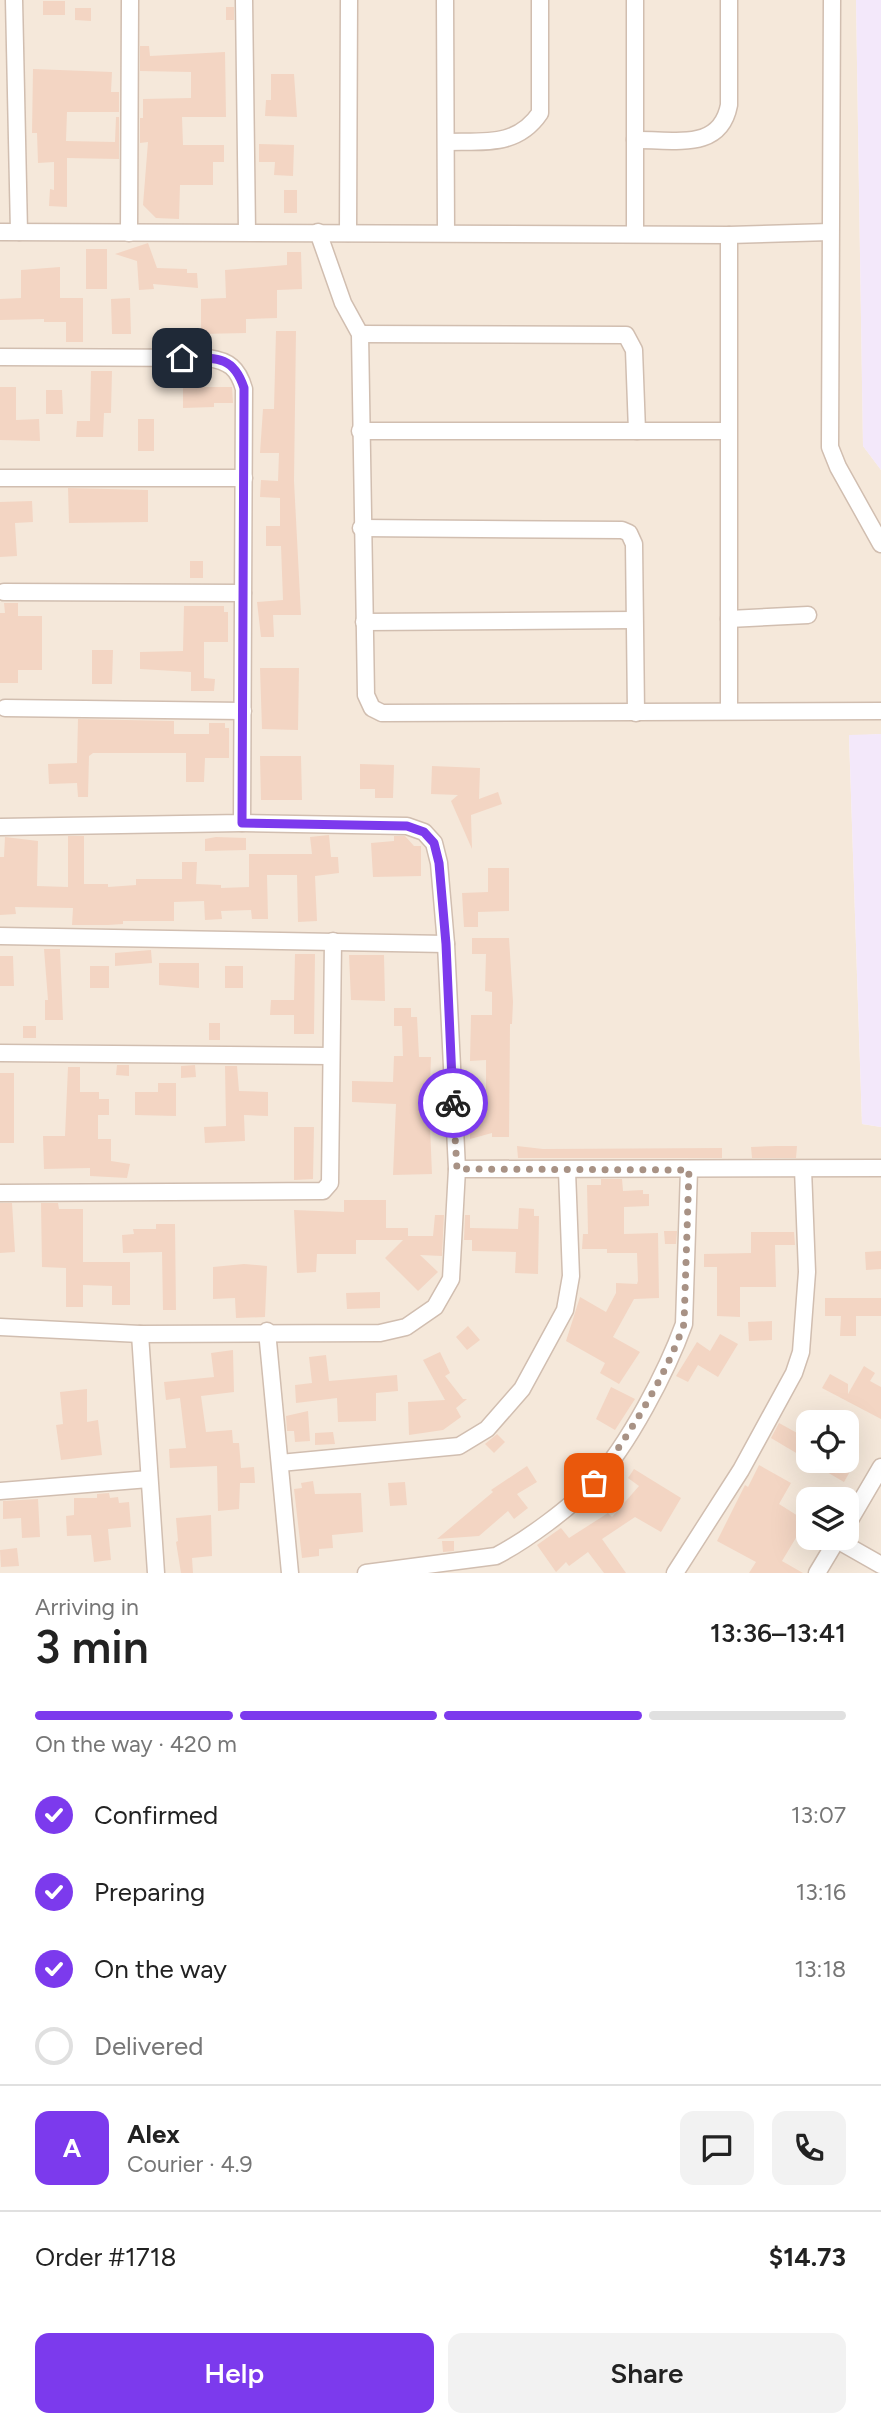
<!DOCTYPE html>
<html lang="en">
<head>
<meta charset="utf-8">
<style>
  body { margin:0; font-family:Figtree,sans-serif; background:#f2f2f2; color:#222; height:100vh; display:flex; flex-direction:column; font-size:26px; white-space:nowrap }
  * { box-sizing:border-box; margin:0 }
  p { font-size:23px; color:#767676 }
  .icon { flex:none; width:38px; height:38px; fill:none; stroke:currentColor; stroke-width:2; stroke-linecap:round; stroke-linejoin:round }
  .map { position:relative; height:1573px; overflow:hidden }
  .drawer { display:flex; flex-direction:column; background:#fff; flex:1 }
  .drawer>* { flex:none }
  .controls { position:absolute; left:796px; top:1410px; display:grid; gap:14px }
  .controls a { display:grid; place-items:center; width:63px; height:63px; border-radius:14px; background:#fff; box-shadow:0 7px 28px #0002; font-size:35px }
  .pin { position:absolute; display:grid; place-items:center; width:60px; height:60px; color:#fff; margin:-30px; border-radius:14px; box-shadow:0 4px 10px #0006 }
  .courier { position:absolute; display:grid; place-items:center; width:70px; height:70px; margin:-35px; border:5px solid #7c3aed; border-radius:50%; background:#fff; color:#222; box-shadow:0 2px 9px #0007 }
  .summary em { font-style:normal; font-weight:600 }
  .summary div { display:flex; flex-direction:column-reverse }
  .summary { display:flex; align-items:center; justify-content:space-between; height:119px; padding:0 35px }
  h1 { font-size:46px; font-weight:600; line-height:52px }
  .bar { display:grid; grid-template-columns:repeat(4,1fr); gap:10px 7px; align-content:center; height:84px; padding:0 35px }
  .bar i { height:9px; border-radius:5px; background:#e0e0e0 }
  .bar .on { background:#7c3aed }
  .bar p { grid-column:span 4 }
  .line { display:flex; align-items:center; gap:18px; padding:0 35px; border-top:2px solid #e0e0e0 }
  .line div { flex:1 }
  .round { display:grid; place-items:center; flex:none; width:74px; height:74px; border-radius:14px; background:#f2f2f2 }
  ol { padding:0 35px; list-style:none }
  li { display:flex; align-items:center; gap:21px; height:77px }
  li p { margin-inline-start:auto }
  li .icon { padding:7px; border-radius:50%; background:#7c3aed; color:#fff; stroke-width:4 }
  li:last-child { color:#767676 }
  li i { width:38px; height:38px; border:4px solid #e0e0e0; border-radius:50% }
  .cta { display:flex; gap:14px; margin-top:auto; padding:14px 35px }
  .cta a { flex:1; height:80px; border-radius:14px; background:#7c3aed; color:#fff; font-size:28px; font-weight:600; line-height:80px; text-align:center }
  .cta a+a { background:#f2f2f2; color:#222 }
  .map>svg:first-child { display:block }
</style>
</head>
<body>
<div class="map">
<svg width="881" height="1573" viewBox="0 0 881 1573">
  <rect width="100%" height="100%" fill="#fdf6ec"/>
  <path fill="#f5e8da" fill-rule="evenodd" d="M0,0H856L863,446L881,470V734L849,736L862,1124L881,1127V1573H0ZM808,1423H847V1461H808ZM808,1500H847V1538H808Z"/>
  <g fill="#f3e8fa">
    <path d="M856,0H881V470L863,446Z"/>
    <path d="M881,734V1127L862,1124L849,735Z"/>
  </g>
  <g fill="#f3d5c3">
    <rect x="43" y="1" width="22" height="14"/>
    <rect x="226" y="7" width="8" height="13"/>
    <path d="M75,8H91V21L75,20Z"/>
    <path d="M140,46H149L150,56L225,52L226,117H182L183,145H224V162H213V185H180L179,219L156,218L143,205L148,142L140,143V118H143V99L191,98V72L140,71Z"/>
    <path d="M33,69L112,72L111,92H119V112H67L66,141L115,142L116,117H119V159L67,158V207L49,206L50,189L54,190V162L38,163L37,133H32Z"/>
    <path d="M271,74H294L297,117L265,116L266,100H271Z"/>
    <path d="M259,144L294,145L293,176L274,175L275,162H259Z"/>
    <rect x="284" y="190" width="13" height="23"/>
    <path d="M148,243L157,268L187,269V273H197L198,288L153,284L154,289L139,290L137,261L115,254Z"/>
    <rect x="86" y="249" width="21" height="40"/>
    <path d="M287,252H301L302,289L277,290V318L246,319V333L201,334V299L226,298L225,270L287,265Z"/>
    <path d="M60,267V298H83V342H66V322H44V319L0,320V299L21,298V270Z"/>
    <path d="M130,298L131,334H112L111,299Z"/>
    <path d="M276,331H296L294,481L301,615H273L274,637H261L257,602L283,600L281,546H266V526H280V498L260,497L261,480L278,481L279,453H260L263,409H274Z"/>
    <path d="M91,371H112L111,413H104L103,437H76L77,421H90Z"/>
    <path d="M0,387H16V420L39,419L40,441L0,440Z"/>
    <path d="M183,387H232L233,403H214V407L183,408Z"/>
    <path d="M46,390H62L63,414H46Z"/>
    <rect x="138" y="419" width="16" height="32"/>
    <path d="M68,488L148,490V522L69,523Z"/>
    <path d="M32,501L33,522L15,523L17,556L0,557V502Z"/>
    <rect x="190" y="561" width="13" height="17"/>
    <path d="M4,603H18V616H42V670H18V683H0V613H5Z"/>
    <path d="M184,606H224V612H228V642H204V678L215,679L214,691H191V672L140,669V652L183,651Z"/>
    <path d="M92,650H113L112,684H92Z"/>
    <path d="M260,668H299L298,730L262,729Z"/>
    <path d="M78,719L174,721V734H209V723H225V728H229V758H205L204,782H186V753H93L89,756L88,797H78L77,783L49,784L48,764L77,763Z"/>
    <path d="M260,756H301L302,800H261Z"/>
    <path d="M360,764L394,765L393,798H375V789H360Z"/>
    <path d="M432,766L480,768L479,799L498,792L502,804L471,815L472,849L451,801L458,795L431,794Z"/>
    <path d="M329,835L331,857H338L339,873L315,876L317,921L298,922L297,875H267L268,919H252L251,910L221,911L222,919L205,920L204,901L174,902V921H123V924L108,925H72L73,908L15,907L16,914L0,915V857H4L5,837L38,841L37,886L68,887V836H84V884H108V887L136,885V879H182V862H197L196,884L221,885V888L249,887V854H312L310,837Z"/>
    <path d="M394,836H405L414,846H421V876L373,877L371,843L394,841Z"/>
    <path d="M216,837L246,838V850L205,851V839Z"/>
    <path d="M488,868H509V911L478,912V927H464L462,893L488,892Z"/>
    <path d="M472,938H509L513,1002L512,1024H510L509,1137H492V1133L470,1139V1105H486V1060L470,1061L471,1015H492V992L485,991L486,954H472Z"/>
    <path d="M44,949H60L63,1020H45V1000H48Z"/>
    <path d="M151,950L152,963L115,966V953Z"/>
    <path d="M295,954H315L314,1034H294V1015H270L271,1000H294Z"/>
    <path d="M349,955H384L385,1001L351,1000Z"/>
    <path d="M0,956H13L14,986H0Z"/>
    <path d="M159,963H199V988L159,985Z"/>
    <rect x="90" y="966" width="19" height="22"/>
    <rect x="225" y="966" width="18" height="22"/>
    <path d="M394,1008H411V1017H417L419,1057H431L430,1085H434L433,1127H430L432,1174L393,1175L396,1104L352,1102V1081L393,1082L394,1056H403L402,1026H394Z"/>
    <rect x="209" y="1023" width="11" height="17"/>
    <rect x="23" y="1026" width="13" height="12"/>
    <path d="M117,1065H129V1076L116,1075Z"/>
    <path d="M195,1065L196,1077L181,1078V1066Z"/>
    <path d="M225,1066H237L239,1091L268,1092V1116L244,1115L245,1141L205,1143L204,1127L226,1126Z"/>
    <path d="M68,1067H80V1092H99V1099H109V1115H98V1139H111V1161L130,1164L127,1178L90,1176V1168L44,1169L43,1136H65Z"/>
    <rect x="0" y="1073" width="14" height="70"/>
    <path d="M158,1083H176V1116L135,1115V1092H158Z"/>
    <path d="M294,1127H314L313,1179L294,1180Z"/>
    <path d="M517,1146L543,1149L722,1148V1158H518Z"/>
    <path d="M776,1146H797L796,1158H752L751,1147Z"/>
    <path d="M601,1179H622L623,1191L643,1190V1194H649V1206L624,1207V1234L658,1233L659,1298L634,1299L613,1337L640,1352L619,1384L600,1373L605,1363L566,1341L580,1297L606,1312L616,1293V1283L637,1284L638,1281L637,1253H607V1249H582L583,1234H588L587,1185H601Z"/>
    <path d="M344,1200H386V1228H408V1236H433L435,1215H444L442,1256L420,1255L438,1272L418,1291L385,1258L403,1240H356V1254H317L316,1272L297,1273L294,1210L344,1212Z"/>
    <path d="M0,1203H12L15,1252L0,1253Z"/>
    <path d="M41,1203H58L59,1209H83V1262H130V1305H112V1286L83,1285V1307H66V1268L42,1267Z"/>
    <path d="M519,1208L534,1209V1216H539L538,1274L515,1273L516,1252L472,1251V1240H464L465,1215H470V1228L518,1229Z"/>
    <path d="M156,1224H175L176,1310H163L162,1252L123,1253L122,1235L134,1234L133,1229H156Z"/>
    <path d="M664,1231H677L676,1244H665Z"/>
    <path d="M751,1232H794L795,1245H775L776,1287H740V1317L717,1316V1267H704V1254L751,1253Z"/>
    <path d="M881,1251V1269L866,1270L865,1252Z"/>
    <path d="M244,1264L267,1266L265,1317L236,1318L235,1298L213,1299V1267Z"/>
    <path d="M380,1292V1308L347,1309L346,1293Z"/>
    <path d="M825,1298H881V1316H856V1336H840L841,1316H825Z"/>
    <path d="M772,1321V1340L749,1341L748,1322Z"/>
    <path d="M468,1326L480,1340L467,1350L456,1337Z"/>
    <path d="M720,1334L738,1344L718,1377L698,1365L688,1382L676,1376L697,1342L710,1351Z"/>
    <path d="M233,1350L234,1392L201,1396L206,1432L232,1430L233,1443H239L241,1468L254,1467L255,1483H240L239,1509L218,1511L217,1466L170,1468L169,1449L186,1448L180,1398L166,1400L164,1382L214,1377L211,1353Z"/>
    <path d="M440,1352L450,1373L445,1376L463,1399H467L456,1408L461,1417L443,1430L409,1435L408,1402L445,1400L423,1360Z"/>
    <path d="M326,1355L329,1381L397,1375L398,1391L376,1393V1421L338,1422L337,1398L296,1403L295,1385L312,1383L309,1357Z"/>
    <path d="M864,1366L875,1373L870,1381L881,1387V1419L822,1388L830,1374L848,1384V1394Z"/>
    <path d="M611,1387L635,1399L615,1430L596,1419Z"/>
    <path d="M87,1389V1422L98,1420L102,1455L61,1460L56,1425L63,1424L60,1392Z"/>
    <path d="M308,1411L310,1441L295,1442L294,1431H287L286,1416Z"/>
    <path d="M779,1423L808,1439V1460L771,1438Z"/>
    <path d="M333,1432L335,1444L315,1445V1433Z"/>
    <path d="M497,1434L505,1442L494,1453L485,1444Z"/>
    <path d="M808,1461H844L853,1466L844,1482Z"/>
    <path d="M759,1465L791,1483L779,1504L806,1521L782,1561L803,1573H749L756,1562L717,1541L745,1485L748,1487Z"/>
    <path d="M527,1466L537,1482L517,1494L528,1508L514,1519L508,1511L479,1536L437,1539L493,1492L491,1490Z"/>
    <path d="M634,1469L681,1498L661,1532L635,1517L602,1539L626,1573H604L588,1552L569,1566L566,1562L556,1572L537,1545L561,1528L569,1538L608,1513L612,1517L639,1486L628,1478Z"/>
    <path d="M313,1481L315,1494L361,1493L363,1532L332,1535L333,1548L319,1549V1556L302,1558L294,1489L302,1488L301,1483Z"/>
    <path d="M405,1482L407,1505L390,1506L388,1483Z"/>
    <path d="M109,1493L110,1498L118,1497L119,1503L129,1502L131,1527L108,1529L111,1560L94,1562L91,1535L67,1536L66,1516L74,1515V1498H97V1494Z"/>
    <path d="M38,1499L40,1537L22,1538L21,1518L3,1519V1501Z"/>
    <path d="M211,1515L212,1556L192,1558L193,1573H181L176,1542L178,1541L176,1518Z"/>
    <path d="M442,1541H454V1551L443,1552Z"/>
    <path d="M17,1548L19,1566L1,1567L0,1550Z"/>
  </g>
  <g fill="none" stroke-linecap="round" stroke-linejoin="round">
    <g stroke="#d1beb0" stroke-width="19">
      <g id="minor">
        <path d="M14,0L19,232"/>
        <path d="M244,0L247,232"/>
        <path d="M445,0L446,233"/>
        <path d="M832,0L830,447L838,467L881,544"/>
        <path d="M635,140C674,139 720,152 729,105V0"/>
        <path d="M447,142C484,141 517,147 540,113V0"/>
        <path d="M0,232L729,235L830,232"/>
        <path d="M318,232L343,303L360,334L366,695L372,708L382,713L881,711"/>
        <path d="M129,233L130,0"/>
        <path d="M348,233L349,0"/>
        <path d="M635,234V0"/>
        <path d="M729,235V711"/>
        <path d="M360,334L626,335L634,350L637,431"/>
        <path d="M0,357L208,358C229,361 238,368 244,389L242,823L0,827"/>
        <path d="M360,431H728"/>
        <path d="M0,478H244"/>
        <path d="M361,528L622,530L629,533L634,544L636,713"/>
        <path d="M4,592L243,593"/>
        <path d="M729,619L808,615"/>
        <path d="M364,622L634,620"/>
        <path d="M5,708L243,711"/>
        <path d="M0,936L446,944"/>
        <path d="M0,1053L330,1056"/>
        <path d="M457,1169L881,1168"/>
        <path d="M0,1193L323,1191L330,1183L333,941"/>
        <path d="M0,1327L140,1334L380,1333L406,1327L435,1307L451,1279L457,1169L446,944L439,863L434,843L424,832L407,826L242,823"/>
        <path d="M267,1331L290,1573"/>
        <path d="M140,1334L156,1573"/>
        <path d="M280,1463L459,1446L487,1429L522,1389L565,1310L571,1276L567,1171"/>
        <path d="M0,1491L149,1479"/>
        <path d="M847,1525L881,1467"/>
        <path d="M837,1540L881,1565"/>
        <path d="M366,1573L496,1556C525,1541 572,1507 594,1482C628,1446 667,1371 684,1324L689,1170"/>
        <path d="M675,1573L741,1470L794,1373L801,1352L807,1272L803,1169"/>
        <path d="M817,1573L838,1538"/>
      </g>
    </g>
    <use href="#minor" stroke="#fff" stroke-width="16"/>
  </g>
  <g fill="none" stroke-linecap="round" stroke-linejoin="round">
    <path stroke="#a89285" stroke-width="7" stroke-dasharray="0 12.6" d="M453,1103L457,1169L689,1170L684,1324C664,1381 629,1434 594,1483"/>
    <path stroke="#7c3aed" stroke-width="9" d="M182,358C214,358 233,354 244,388L242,823L407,826L424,832L434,843L439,863L446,944L453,1103"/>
  </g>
</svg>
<div class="controls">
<a><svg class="icon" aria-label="locate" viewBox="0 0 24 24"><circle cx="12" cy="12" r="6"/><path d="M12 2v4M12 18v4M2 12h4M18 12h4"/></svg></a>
<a><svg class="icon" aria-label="layers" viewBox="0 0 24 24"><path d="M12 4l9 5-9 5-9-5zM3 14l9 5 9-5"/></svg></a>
</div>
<div class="pin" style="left:594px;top:1483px;background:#ea580c"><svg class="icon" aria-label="bag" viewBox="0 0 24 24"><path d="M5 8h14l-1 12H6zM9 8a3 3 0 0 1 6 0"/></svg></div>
<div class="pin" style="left:182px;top:358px;background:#1f2937"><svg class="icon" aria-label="home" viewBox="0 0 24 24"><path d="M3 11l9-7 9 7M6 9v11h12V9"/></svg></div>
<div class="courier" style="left:453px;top:1103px"><svg class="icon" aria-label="bike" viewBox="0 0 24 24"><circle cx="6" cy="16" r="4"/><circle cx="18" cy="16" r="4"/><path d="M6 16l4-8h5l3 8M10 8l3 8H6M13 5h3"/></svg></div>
</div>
<section class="drawer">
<div class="summary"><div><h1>3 min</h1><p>Arriving in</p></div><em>13:36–13:41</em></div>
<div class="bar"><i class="on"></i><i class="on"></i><i class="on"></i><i></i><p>On the way · 420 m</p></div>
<ol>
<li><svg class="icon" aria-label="check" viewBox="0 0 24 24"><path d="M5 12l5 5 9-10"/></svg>Confirmed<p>13:07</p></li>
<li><svg class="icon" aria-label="check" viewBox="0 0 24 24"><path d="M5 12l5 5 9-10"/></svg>Preparing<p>13:16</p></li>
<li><svg class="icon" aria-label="check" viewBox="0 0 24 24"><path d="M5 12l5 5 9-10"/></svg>On the way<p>13:18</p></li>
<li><i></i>Delivered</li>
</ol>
<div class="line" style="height:126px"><b class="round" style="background:#7c3aed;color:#fff">A</b><div><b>Alex</b><p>Courier · 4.9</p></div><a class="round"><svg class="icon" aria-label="chat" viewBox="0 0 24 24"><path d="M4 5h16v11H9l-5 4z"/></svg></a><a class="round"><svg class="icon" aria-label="phone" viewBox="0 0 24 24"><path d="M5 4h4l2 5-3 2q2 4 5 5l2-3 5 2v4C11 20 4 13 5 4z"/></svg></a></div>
<div class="line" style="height:91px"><div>Order #1718</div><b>$14.73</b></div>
<div class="cta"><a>Help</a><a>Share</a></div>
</section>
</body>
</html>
